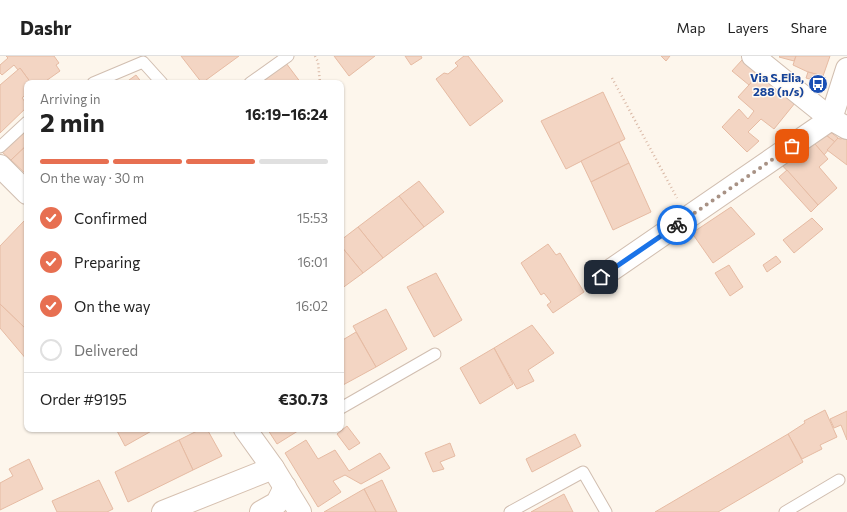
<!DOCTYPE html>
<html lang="en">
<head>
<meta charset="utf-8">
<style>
  body { margin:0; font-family:Commissioner,sans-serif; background:#f2f2f2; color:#222; height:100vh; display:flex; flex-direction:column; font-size:15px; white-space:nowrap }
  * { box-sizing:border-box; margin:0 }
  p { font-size:13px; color:#767676 }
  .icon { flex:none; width:22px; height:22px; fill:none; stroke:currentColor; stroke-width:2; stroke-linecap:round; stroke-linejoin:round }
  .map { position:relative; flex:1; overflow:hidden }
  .panel { position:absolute; left:24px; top:24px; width:320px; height:352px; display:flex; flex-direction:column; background:#fff; border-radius:8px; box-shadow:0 1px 3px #0004 }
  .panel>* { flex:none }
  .pin { position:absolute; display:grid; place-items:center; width:34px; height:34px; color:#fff; margin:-17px; border-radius:8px; box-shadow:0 2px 6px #0006 }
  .courier { position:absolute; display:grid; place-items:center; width:40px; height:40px; margin:-20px; border:3px solid #1a73e8; border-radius:50%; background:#fff; color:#222; box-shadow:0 1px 5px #0007 }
  .headline em { font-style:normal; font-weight:700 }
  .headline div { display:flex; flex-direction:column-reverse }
  .headline { display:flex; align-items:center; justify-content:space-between; height:68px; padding:0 16px }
  h1 { font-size:26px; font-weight:700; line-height:30px }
  .bar { display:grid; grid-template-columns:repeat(4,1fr); gap:6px 4px; align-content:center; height:48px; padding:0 16px }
  .bar i { height:5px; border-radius:3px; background:#e0e0e0 }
  .bar .active { background:#e76f51 }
  .bar p { grid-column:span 4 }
  .line { display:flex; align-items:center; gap:10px; padding:0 16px; border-top:1px solid #e0e0e0 }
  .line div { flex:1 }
  ol { padding:0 16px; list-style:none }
  li { display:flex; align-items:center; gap:12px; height:44px }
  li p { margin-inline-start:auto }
  li .icon { padding:4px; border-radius:50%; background:#e76f51; color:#fff; stroke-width:4 }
  li:last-child { color:#767676 }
  li i { width:22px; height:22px; border:2px solid #e0e0e0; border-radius:50% }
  header { display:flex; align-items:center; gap:24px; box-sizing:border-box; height:56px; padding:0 20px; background:#fff; border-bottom:1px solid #e0e0e0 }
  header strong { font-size:19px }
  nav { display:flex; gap:22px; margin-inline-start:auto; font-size:14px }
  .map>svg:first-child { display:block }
</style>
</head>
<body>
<header>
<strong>Dashr</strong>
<nav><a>Map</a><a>Layers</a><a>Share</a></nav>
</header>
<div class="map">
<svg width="847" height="456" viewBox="0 0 847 456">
  <rect width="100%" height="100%" fill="#fdf6ec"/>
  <g fill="#f3d5c3" stroke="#e6bba3">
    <path d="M6,0H54L59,7L56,9L60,15L43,27H31L20,12L18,14L14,9L2,19L0,17V9L8,2Z"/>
    <path d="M181,0H239L202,27Z"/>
    <path d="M334,0H375L349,20Z"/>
    <path d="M405,0H421L422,2L411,9Z"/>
    <path d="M464,0H468L503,45L470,70L436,23L444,17L448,18L458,10L455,7Z"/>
    <path d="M661,0H670L666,5Z"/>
    <path d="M780,0H796L794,5L779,1Z"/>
    <path d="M796,0H830L823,20L808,16L793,9Z"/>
    <path d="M742,4L758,19L749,29L732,15Z"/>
    <path d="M286,7L301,27H261Z"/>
    <path d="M20,12L31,27H27V37L22,42L27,48V51L0,77V29Z"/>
    <path d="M808,16L823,20L821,26L806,22Z"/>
    <path d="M136,19L142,27H125Z"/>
    <path d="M758,19L795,47L774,73L761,63L748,76L759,85L747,96L722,71L739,53L748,63L754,55L738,41Z"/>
    <path d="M603,36L625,83L566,113L541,65Z"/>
    <path d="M822,69L838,82L835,86L818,73Z"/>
    <path d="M27,73V89L11,104L2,96Z"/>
    <path d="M818,73L835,86L824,99L809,81Z"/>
    <path d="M809,81L828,103L819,111L837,132L818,149L781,108Z"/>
    <path d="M838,82L840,83L845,82L847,83V109L827,94Z"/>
    <path d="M619,86L629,107L591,126L581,105Z"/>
    <path d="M27,89V119L11,104Z"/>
    <path d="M629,107L651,156L613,174L591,126Z"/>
    <path d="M787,114L818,149L811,156L779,121Z"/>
    <path d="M419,125L444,156L424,171L399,140Z"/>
    <path d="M399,140L424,171L383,202L358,171Z"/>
    <path d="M731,151L755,178L713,207L692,177Z"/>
    <path d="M812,162L823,173L794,197L783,184Z"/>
    <path d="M24,165L27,168V274L0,248V190Z"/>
    <path d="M358,171L383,202L363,217L341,190V184Z"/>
    <path d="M548,188L556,199L560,197L584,236L553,257L547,249L551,246L544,237L541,239L521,207Z"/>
    <path d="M341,190L363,217L341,233Z"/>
    <path d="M776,200L781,206L767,216L763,209Z"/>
    <path d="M729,209L743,231L730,240L715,217Z"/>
    <path d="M436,217L462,264L434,281L407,231Z"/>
    <path d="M0,248L27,274V304L0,272Z"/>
    <path d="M386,253L407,293L376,311L353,270Z"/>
    <path d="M532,269L554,297L528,314L534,325L517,333L494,292Z"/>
    <path d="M356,276L376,311L343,329L341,326V285Z"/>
    <path d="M494,292L513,328L480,348L460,312Z"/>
    <path d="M825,354L837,381L820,389L822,393L802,403L788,378L805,367L804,365Z"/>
    <path d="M847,355V384L841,369L834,372L830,363Z"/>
    <path d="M347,370L360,387L349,394L337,378Z"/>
    <path d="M116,373H155L125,390Z"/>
    <path d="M201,373H207L222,400L193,414L179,384Z"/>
    <path d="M270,373H301L277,388L268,374Z"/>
    <path d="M575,378L581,390L532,416L526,403Z"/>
    <path d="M788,378L803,406L718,456H655Z"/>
    <path d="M179,384L193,414L128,446L115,416Z"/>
    <path d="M306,384L318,403L335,394L349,415L380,397L390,412L361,428L345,419L333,425L341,436L318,451L285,397Z"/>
    <path d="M450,387L455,400L440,406L444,413L433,416L425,397Z"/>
    <path d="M29,403L43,433L0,454V427L13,420L9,413Z"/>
    <path d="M99,424L113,453L107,456H57L52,445Z"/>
    <path d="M382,424L397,456H376L364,433Z"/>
    <path d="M364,433L376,456H324Z"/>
    <path d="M564,438L573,456H531Z"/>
  </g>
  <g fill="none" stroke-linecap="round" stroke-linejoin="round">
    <g stroke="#d1beb0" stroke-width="13">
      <g id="service">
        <path d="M93,27L143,6L162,27"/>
        <path d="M250,27L288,0"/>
        <path d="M0,91L27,66"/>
        <path d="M341,352L435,298"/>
        <path d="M510,456L583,416L606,456"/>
        <path d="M785,456L839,424"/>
      </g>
    </g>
    <g stroke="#d1beb0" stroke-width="24">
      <g id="minor">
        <path d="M753,0L831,63L847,72"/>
        <path d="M601,221L831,63L847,13"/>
      </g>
    </g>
    <g stroke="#d1beb0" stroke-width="24">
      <g id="tertiary">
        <path d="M0,110L27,137"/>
        <path d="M245,373L273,412"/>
      </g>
    </g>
    <g stroke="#d6c0b0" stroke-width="24">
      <g id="secondary">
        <path d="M163,456L273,412L300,456"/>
        <path d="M261,456L277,447L285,431"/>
      </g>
    </g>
    <g stroke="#d9b8a5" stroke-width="2.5" stroke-dasharray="1 3" stroke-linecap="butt">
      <path d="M315,0L318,6L320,27"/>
      <path d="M612,22L677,142"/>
    </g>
    <use href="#service" stroke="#fff" stroke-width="11"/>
    <use href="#minor" stroke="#fff" stroke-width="22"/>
    <use href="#tertiary" stroke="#fff" stroke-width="22"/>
    <use href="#secondary" stroke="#fff" stroke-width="22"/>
  </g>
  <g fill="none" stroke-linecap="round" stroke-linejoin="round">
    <path stroke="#a89285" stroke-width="4" stroke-dasharray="0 7.2" d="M677,169L792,90"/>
    <path stroke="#1a73e8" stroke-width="5" d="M601,221L677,169"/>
  </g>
  <defs>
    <g id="bus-disc" transform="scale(1)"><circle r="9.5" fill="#1a4fb4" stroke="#fffaf3"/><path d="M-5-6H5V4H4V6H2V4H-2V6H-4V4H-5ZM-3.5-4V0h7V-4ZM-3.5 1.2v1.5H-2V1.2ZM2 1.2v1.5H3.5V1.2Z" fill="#fff"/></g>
  </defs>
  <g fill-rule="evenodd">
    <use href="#bus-disc" x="818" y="28"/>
  </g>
  <g text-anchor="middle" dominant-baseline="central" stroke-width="3" stroke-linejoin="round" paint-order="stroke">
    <g font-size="12" font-weight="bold" fill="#164399" stroke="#fffaf3" text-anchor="end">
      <text x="804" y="21">Via S.Elia,<tspan x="804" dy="14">288 (n/s)</tspan></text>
    </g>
  </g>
</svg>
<div class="pin" style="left:792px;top:90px;background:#ea580c"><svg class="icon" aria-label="bag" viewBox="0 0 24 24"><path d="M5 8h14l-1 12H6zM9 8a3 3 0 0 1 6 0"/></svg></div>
<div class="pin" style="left:601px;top:221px;background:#1f2937"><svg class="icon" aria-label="home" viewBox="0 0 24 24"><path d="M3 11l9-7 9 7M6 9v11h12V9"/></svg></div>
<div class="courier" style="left:677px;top:169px"><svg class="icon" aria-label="bike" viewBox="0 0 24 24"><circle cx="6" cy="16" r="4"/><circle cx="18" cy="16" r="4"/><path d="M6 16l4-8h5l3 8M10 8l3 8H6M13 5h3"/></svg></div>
<section class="panel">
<div class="headline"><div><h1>2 min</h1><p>Arriving in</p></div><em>16:19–16:24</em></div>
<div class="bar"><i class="active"></i><i class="active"></i><i class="active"></i><i></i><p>On the way · 30 m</p></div>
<ol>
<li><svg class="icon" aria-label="check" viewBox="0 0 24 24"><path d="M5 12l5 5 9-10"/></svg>Confirmed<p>15:53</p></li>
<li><svg class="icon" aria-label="check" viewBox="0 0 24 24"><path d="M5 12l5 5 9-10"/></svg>Preparing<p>16:01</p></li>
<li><svg class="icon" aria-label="check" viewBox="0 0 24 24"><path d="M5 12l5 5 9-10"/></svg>On the way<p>16:02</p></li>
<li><i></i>Delivered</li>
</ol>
<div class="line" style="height:52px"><div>Order #9195</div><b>€30.73</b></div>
</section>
</div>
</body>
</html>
